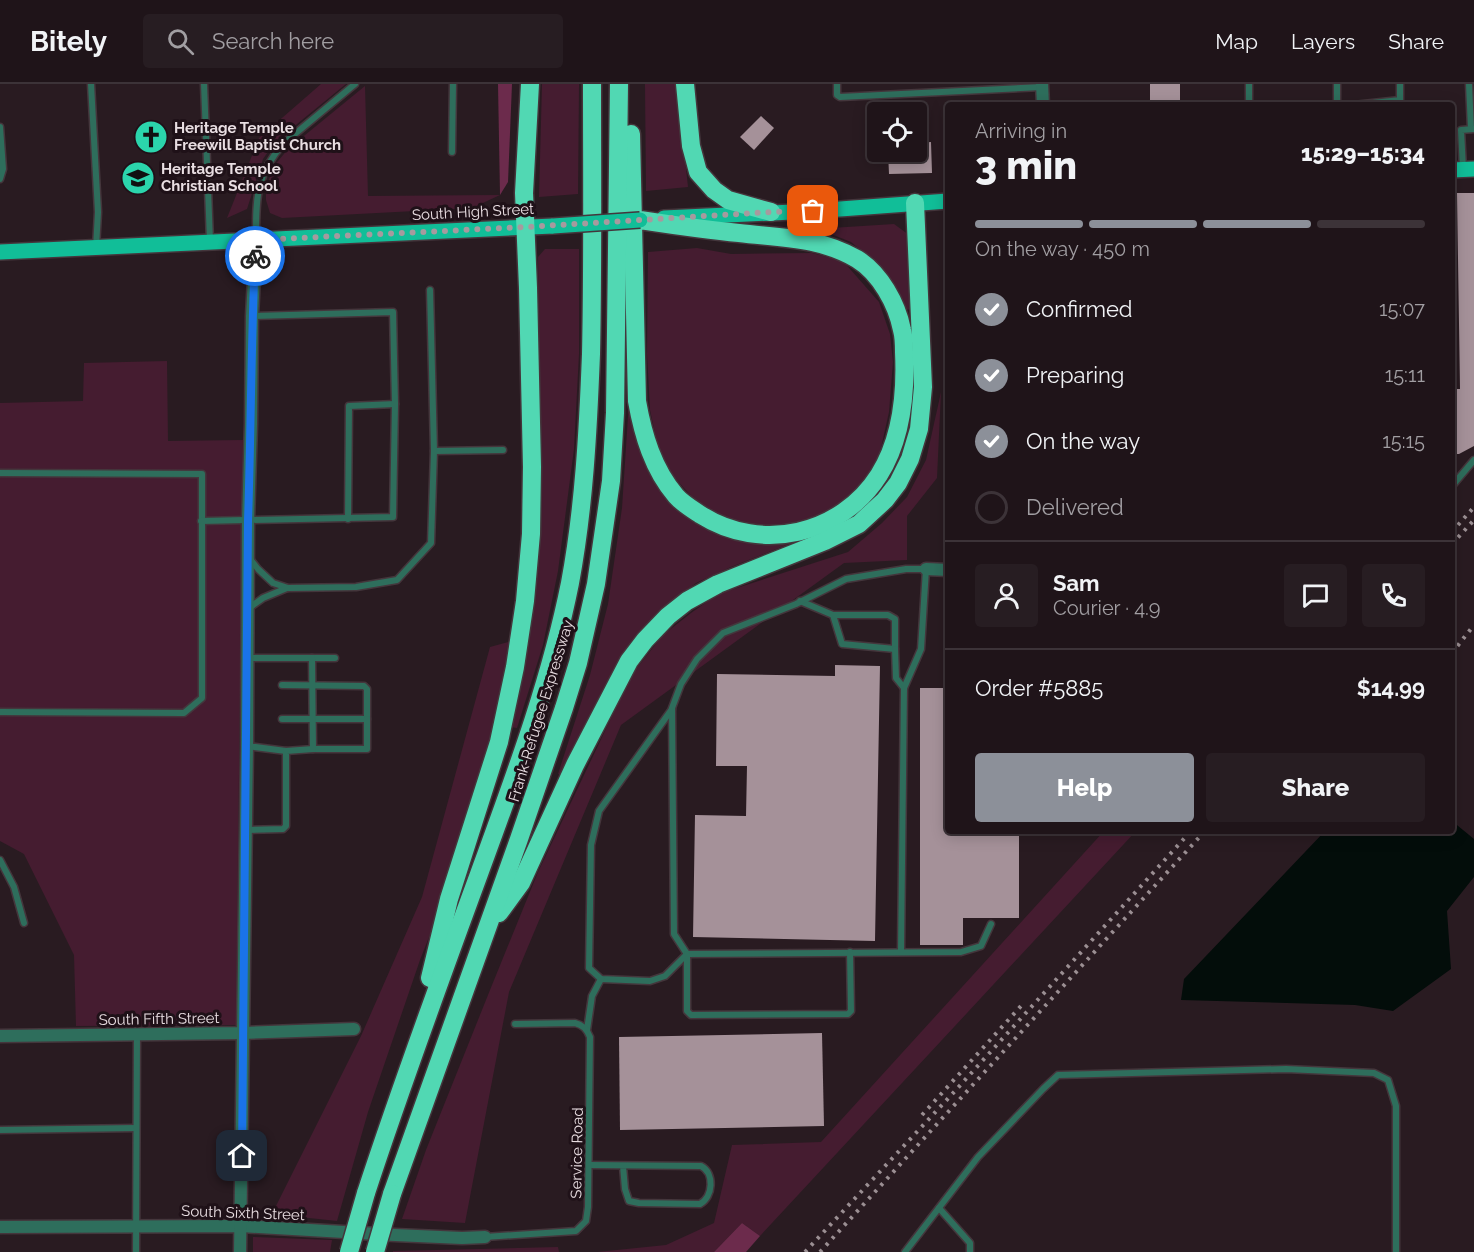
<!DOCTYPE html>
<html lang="en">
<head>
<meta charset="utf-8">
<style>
  body { margin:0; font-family:Raleway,sans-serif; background:#271d22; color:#f1f3f6; height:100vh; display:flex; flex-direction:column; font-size:22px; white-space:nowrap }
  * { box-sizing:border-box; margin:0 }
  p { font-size:20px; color:#a19ea2 }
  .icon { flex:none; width:33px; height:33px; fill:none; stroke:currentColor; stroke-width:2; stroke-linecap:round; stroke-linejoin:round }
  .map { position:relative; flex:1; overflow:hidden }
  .side { position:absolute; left:945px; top:18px; width:510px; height:732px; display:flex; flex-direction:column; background:#1f1419; border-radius:6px; box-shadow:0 3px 15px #0003,0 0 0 2px #3c3338 }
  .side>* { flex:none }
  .controls { position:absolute; left:867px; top:18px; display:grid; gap:12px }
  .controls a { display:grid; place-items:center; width:60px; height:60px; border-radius:6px; background:#1f1419; box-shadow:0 3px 15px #0003,0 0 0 2px #3c3338; font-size:30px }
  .pin { position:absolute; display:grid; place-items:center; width:51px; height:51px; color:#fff; margin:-26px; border-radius:12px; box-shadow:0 3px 9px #0006 }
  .courier { position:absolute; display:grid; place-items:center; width:60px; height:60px; margin:-30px; border:4px solid #1a73e8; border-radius:50%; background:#fff; color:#222; box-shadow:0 2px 8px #0007 }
  .summary em { font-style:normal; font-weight:800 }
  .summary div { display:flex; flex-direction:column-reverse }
  .summary { display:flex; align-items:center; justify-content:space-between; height:102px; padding:0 30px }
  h1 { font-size:39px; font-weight:800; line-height:45px }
  .bar { display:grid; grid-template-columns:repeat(4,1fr); gap:9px 6px; align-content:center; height:72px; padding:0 30px }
  .bar i { height:8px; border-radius:4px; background:#3c3338 }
  .bar .active { background:#8c9099 }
  .bar p { grid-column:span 4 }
  .line { display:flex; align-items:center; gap:15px; padding:0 30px; border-top:2px solid #3c3338 }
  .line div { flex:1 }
  .round { display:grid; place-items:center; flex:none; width:63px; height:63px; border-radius:6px; background:#271d22 }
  ol { padding:0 30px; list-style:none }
  li { display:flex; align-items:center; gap:18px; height:66px }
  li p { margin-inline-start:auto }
  li .icon { padding:6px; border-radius:50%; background:#8c9099; color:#fff; stroke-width:4 }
  li:last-child { color:#a19ea2 }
  li i { width:33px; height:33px; border:3px solid #3c3338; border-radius:50% }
  .primary-button { display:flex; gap:12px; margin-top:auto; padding:12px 30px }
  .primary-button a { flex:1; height:69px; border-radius:6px; background:#8c9099; color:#fff; font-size:24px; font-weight:800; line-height:69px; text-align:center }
  .primary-button a+a { background:#271d22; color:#f1f3f6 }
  header { display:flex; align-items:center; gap:36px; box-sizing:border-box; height:84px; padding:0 30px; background:#1f1419; border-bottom:2px solid #3c3338 }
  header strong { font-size:28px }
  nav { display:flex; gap:33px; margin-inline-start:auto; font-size:21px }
  .search { width:420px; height:54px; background:#271d22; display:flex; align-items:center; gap:15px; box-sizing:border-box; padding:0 21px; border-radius:6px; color:#a19ea2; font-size:22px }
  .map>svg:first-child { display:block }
</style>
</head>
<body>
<header>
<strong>Bitely</strong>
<div class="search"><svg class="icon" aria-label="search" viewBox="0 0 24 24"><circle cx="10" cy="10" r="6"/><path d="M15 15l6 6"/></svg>Search here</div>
<nav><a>Map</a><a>Layers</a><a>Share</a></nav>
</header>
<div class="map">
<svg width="1474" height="1168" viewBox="0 0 1474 1168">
  <rect width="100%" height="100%" fill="#291b21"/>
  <g fill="#451c30">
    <path d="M321,0H346L275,58L263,75L247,125L227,134L259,54Z"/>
    <path d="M542,0H579L578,110L539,113Z"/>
    <path d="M645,0H677L688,103L646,107Z"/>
    <path d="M365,2L368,112L500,111L472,124L282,134L270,129L266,116V103L274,82L288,65Z"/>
    <path d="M894,140L909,151L911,225L906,226L874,177L851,158L831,150V144Z"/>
    <path d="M697,164L731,170L812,169L843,177L879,218L890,250L893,278L889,328L879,373L858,405L832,427L799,440L779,443L755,442L725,435L694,415L672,391L658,363L650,326L647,270L648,168Z"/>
    <path d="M545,165H579V270L574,365L558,487L543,561L517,644L510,643L540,374L538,173Z"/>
    <path d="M167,277L168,357L243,356L236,941L76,942L74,871L24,770L0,757V319L83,317L84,279Z"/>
    <path d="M941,308L937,394L907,432V476L844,479L621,641L509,908L465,1139L402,1135L426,1066L490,906L538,788L632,590L663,551L691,529L718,510L848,468L882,439L907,413L926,376Z"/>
    <path d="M629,317L682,427L712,447L743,456L794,458L731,483L696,499L654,534L563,693L558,690L590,591L608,520L622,424Z"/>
    <path d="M512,557L494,656L444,815L420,876L368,1028L337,1137L272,1130L361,952L422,813L490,563Z"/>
    <path d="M1104,747H1136L760,1152L742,1139L714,1168H597L666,1161L714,1139L732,1061L821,1058Z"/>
    <path d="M253,1153L332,1156L330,1168H253Z"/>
    <path d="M558,1163L559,1168H393V1167Z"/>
  </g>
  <g fill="#6c2b4c">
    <path d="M498,0H512L508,98L500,111Z"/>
    <path d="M742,1139L760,1152L746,1168H714Z"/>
  </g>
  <path fill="#030d0a" d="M1452,737L1474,755V793L1447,827L1451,885L1393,927L1355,921L1181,916L1184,895L1325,747H1452Z"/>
  <g fill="#a59199">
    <rect x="1150" y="0" width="30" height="21"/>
    <path d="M907,17V28H888L887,18Z"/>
    <path d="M761,32L774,44L754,66L740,53Z"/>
    <path d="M931,58L932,89L889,90L888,68H916V59Z"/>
    <path d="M1457,109H1474V362L1459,370H1452V305H1460Z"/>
    <path d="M835,581L880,582L875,857L693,853L695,731L746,732L747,682H716L717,590L835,592Z"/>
    <path d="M920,604H948V747H1019V834H963V861H920Z"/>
    <path d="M822,949L824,1042L620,1046L619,953Z"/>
  </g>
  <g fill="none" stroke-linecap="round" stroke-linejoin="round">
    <g stroke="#44363c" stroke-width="9">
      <g id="lane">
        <path d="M91,0L98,128L96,164"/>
        <path d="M204,0L210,157"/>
        <path d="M837,0V11L840,13L1042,3"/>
        <path d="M1249,0V21"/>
        <path d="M1337,0V21"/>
        <path d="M1469,0L1471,45"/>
        <path d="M1354,21L1400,16V0"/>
        <path d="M0,43L3,85L0,95"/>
        <path d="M452,68L453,0"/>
        <path d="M1463,85L1461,46L1474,45"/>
        <path d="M256,155C256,116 255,91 284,59L355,0"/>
        <path d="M434,367L503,366"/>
        <path d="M0,389L202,390V614L184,629L0,628"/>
        <path d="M1452,402L1474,376"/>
        <path d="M348,435L349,322L395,320"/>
        <path d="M201,437L393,433L395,320L393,228L252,232"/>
        <path d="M250,475L258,485L273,499L288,504L356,503L397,496L431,459L434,367L430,206"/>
        <path d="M800,517L833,531H888L895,535V565L842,560L833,531"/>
        <path d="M249,524L263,514L287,504"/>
        <path d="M895,565L896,594L904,604"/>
        <path d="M312,574H335"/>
        <path d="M282,601L364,602L367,605V635H282"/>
        <path d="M672,625L599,727L591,761L589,884L601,895L650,897L665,892L687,870"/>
        <path d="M247,662L286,667"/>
        <path d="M313,665H367V635"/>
        <path d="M246,746L283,745L286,742V667L313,665L312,574H248"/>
        <path d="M0,776L14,803L24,839"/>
        <path d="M901,868L904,604L921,565L926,485H906L846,495L796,520L723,549L697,575L681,600L672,624L674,850L687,870L961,868L981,862L991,840"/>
        <path d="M687,870V927L691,931L848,930L851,927L850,868"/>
        <path d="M587,946L592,912L601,895"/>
        <path d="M0,1046L136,1044"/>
        <path d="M589,1081L701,1082C715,1089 713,1113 700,1120L639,1119L629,1117L625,1105L623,1082"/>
        <path d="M939,1124L970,1159V1168"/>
        <path d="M485,1153L576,1147L586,1137L588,1123L590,953C587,945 583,941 575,939L515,940"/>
        <path d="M136,1168L137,950"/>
        <path d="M905,1168L978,1073L1043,1005L1058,991L1286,985L1374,989L1388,996L1396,1022V1168"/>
      </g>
    </g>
    <g stroke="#44363c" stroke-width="15">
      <g id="street">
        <path d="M1042,0L1043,21"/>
        <path d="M926,485L948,486"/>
        <path d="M0,952L243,949L354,945"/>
        <path d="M0,1143L241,1142L395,1151L462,1154L485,1153"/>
        <path d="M240,1168L247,662L248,437L251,340L252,232L256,156"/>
      </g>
    </g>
    <g stroke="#44363c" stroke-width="18">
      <g id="primary">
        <path d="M1452,86L1474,85"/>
        <path d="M664,134L813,127L948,117"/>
        <path d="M0,168L553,142"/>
      </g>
    </g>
    <g stroke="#44363c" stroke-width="21">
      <g id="highway">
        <path d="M685,0L691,62L698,88L714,106L728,116L771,128"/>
        <path d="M631,50L637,317C643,351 653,385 676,412C682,419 692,425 701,431C761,469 841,451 879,391C901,356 906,309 904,268C904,261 904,253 902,246C897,220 880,189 857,175C819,153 781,154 739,149C706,146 673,141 640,136"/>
        <path d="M499,829L521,799L575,681L629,577L645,556L668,532L687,517L718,500L825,457L859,440L885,416L898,399L910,375L919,345L923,303L915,119"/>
        <path d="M430,894L449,815L499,658L515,583L525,517L531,450L532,383L528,204L524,109L530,0"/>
        <path d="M366,1109C401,1002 440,896 479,790C514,694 550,599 570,499C584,424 588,347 591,270C593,180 592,90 592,0"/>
        <path d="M392,1110L519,755L564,624L578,579L596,500L611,397L615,329L619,0"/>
      </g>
    </g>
    <use href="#lane" stroke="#2e6e5c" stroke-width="6"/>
    <use href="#street" stroke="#2e6e5c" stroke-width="12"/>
    <use href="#primary" stroke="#11be98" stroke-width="15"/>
    <use href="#highway" stroke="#51d8b3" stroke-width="18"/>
    <g stroke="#9b8f93" stroke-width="4" stroke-dasharray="3 6" stroke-linecap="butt">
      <path d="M1458,441L1474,423"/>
      <path d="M1452,460L1474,436"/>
      <path d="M1452,569L1474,541"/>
      <path d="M922,1031L1021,922"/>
      <path d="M805,1168L955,1007L1191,747"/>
      <path d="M820,1168L1205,747"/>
    </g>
    <g stroke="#44363c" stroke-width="18" stroke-linecap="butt">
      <path id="primary-bridge" d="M553,142L640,136"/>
    </g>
    <g stroke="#44363c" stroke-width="21" stroke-linecap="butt">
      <g id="highway-bridge">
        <path d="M349,1168L366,1109"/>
        <path d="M375,1168L392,1110"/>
      </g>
    </g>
    <use href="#primary-bridge" stroke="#11be98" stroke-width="15"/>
    <use href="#highway-bridge" stroke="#51d8b3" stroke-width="18"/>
  </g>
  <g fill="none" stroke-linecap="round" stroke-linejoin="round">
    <path stroke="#a69a9e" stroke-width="6" stroke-dasharray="0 10.8" d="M255,172L256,156L526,143L771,128L813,127"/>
    <path stroke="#1a73e8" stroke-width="8" d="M242,1072L248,437C251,349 251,260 255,172"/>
  </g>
  <defs>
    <g id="church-disc" transform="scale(1.725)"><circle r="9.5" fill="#2bd5ac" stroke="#1f1118"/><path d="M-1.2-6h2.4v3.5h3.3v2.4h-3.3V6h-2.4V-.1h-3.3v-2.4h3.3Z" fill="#111"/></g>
    <g id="school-disc" transform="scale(1.725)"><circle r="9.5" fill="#2bd5ac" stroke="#1f1118"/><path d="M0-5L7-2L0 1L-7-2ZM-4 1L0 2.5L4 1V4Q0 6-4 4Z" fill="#111"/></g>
  </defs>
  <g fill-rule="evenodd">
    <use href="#church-disc" x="151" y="53"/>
    <use href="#school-disc" x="138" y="94"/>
  </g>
  <g text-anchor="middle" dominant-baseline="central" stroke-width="6" stroke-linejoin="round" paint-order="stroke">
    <g font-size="15" font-weight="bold" fill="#e9dee2" stroke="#1f1118" text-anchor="start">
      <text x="174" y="44">Heritage Temple<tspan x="174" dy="17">Freewill Baptist Church</tspan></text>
      <text x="161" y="85">Heritage Temple<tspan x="161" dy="17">Christian School</tspan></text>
    </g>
    <g font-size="15" fill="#e9dee2" stroke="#1f1118">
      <text transform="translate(473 128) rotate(-3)">South High Street</text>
      <text transform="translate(541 627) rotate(-73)">Frank-Refugee Expressway</text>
      <text transform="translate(159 935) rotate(-1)">South Fifth Street</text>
      <text transform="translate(577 1069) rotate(-89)">Service Road</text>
      <text transform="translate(243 1129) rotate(2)">South Sixth Street</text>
    </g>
  </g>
</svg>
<div class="controls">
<a><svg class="icon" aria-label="locate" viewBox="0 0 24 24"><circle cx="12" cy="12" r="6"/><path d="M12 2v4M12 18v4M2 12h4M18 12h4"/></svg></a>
</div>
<div class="pin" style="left:813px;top:127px;background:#ea580c"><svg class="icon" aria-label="bag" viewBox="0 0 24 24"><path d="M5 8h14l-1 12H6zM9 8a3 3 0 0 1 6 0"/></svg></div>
<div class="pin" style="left:242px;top:1072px;background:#1f2937"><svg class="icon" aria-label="home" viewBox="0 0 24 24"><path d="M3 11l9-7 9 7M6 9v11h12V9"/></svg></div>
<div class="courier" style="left:255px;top:172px"><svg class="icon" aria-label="bike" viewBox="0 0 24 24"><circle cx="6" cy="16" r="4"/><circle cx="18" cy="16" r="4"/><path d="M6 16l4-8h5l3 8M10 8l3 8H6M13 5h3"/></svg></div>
<section class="side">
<div class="summary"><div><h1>3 min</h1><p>Arriving in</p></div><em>15:29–15:34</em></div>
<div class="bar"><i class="active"></i><i class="active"></i><i class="active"></i><i></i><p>On the way · 450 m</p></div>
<ol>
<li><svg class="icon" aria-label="check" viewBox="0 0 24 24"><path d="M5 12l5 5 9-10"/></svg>Confirmed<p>15:07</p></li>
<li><svg class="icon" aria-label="check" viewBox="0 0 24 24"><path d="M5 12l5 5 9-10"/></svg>Preparing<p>15:11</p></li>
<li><svg class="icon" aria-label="check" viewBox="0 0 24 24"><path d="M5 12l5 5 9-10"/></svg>On the way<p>15:15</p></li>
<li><i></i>Delivered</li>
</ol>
<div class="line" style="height:108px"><a class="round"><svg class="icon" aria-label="person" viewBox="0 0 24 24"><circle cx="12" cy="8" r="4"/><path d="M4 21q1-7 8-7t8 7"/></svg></a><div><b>Sam</b><p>Courier · 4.9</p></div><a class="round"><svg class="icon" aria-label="chat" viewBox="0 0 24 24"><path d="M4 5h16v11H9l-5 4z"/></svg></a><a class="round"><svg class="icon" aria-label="phone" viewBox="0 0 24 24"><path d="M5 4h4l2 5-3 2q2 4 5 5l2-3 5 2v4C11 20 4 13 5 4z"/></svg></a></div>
<div class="line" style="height:78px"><div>Order #5885</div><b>$14.99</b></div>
<div class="primary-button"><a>Help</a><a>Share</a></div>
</section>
</div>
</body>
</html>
